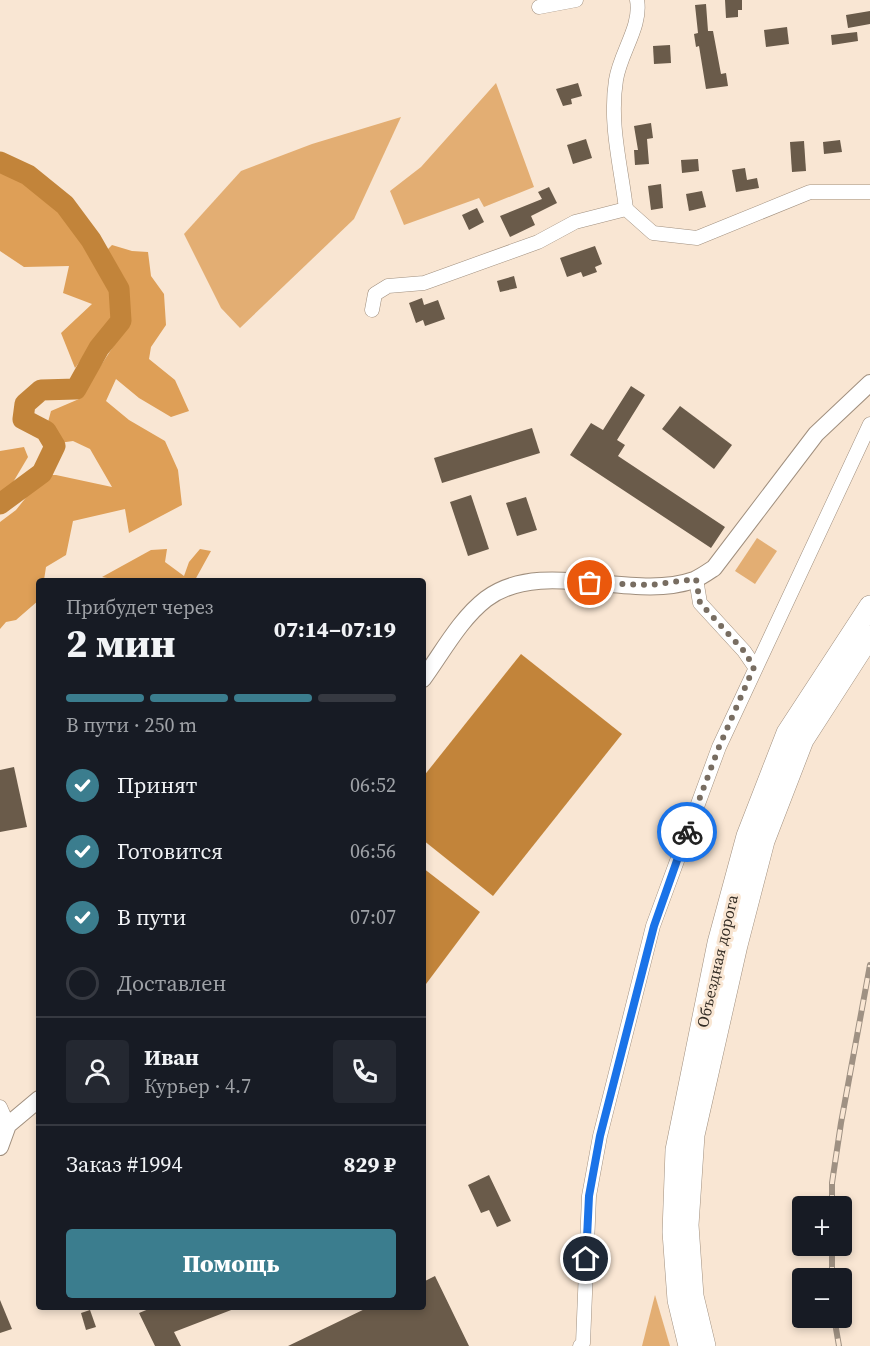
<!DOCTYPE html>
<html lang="ru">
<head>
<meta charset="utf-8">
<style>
  body { margin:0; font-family:"Source Serif 4",serif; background:#242831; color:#f1f3f6; height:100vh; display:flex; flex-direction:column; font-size:22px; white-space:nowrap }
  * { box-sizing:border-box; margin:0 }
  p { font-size:20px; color:#9ea1a6 }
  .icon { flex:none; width:33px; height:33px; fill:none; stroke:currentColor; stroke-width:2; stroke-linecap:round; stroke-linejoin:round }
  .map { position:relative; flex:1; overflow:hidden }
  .panel { position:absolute; left:36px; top:578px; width:390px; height:732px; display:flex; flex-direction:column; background:#171b24; border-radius:6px; box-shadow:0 3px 9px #0003 }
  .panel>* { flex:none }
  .fabs { position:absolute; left:792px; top:1196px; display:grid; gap:12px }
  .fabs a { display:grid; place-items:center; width:60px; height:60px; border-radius:6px; background:#171b24; box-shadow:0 3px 9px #0003; font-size:30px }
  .pin { position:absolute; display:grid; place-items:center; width:51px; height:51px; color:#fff; margin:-26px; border:3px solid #fff; border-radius:50%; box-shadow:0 2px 6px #0007 }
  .courier { position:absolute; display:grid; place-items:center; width:60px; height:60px; margin:-30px; border:4px solid #1a73e8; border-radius:50%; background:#fff; color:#222; box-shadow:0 2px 8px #0007 }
  .summary em { font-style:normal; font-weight:800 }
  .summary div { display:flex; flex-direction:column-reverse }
  .summary { display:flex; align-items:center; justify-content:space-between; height:102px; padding:0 30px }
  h1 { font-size:39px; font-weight:800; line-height:45px }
  .bar { display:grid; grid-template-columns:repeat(4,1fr); gap:9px 6px; align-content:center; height:72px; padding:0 30px }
  .bar i { height:8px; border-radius:4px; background:#363941 }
  .bar .active { background:#3b7d8e }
  .bar p { grid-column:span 4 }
  .line { display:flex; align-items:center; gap:15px; padding:0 30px; border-top:2px solid #363941 }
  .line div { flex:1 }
  .round { display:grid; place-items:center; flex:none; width:63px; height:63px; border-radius:6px; background:#242831 }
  ol { padding:0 30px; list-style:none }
  li { display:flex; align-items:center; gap:18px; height:66px }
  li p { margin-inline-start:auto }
  li .icon { padding:6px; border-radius:50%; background:#3b7d8e; color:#fff; stroke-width:4 }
  li:last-child { color:#9ea1a6 }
  li i { width:33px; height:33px; border:3px solid #363941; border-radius:50% }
  .cta { display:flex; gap:12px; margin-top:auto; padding:12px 30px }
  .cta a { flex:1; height:69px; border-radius:6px; background:#3b7d8e; color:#fff; font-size:24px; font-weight:800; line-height:69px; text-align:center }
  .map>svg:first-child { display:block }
</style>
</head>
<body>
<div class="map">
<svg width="870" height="1346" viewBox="0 0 870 1346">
  <rect width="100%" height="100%" fill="#f9e6d3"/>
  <g fill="#e3ae73">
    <path d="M496,83L534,187L484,207L479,198L404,225L390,191L421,167Z"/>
    <path d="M401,117L354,219L240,328L221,308L184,234L241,171L312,144Z"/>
    <path d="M757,538L777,551L755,584L735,571Z"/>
    <path d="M655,1295L670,1346H642Z"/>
  </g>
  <g fill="#de9f57">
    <path d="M0,168L29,171L59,207L111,284L116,319L96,339L75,368L61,333L92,304L63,293L69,266L24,267L0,251Z"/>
    <path d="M112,245L132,251L148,252L151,276L164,294L166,325L151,347L149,359L175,380L189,411L171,417L139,398L116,379L106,401L129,420L165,441L178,470L182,505L129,533L125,509L73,521L66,555L46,567L44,580H39V600L16,620L6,622L0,629V522L16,510L44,475H56L112,487L90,449L73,441L52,444L45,433L51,411L79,399L124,330L125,279L106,251Z"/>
    <path d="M24,447L28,457L9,489L0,494V451Z"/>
    <path d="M167,549L165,562L184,576L189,562L200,549L211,551L195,580H117L102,577L151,550Z"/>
  </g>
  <g fill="#c2843a">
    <path d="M521,654L622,734L493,896L423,840V777Z"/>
    <path d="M423,868L480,912L423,988Z"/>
  </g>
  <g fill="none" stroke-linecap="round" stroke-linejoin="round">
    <path stroke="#c2843a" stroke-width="21" d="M0,162L28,175L65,205L91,240L119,289L121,321L99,348L76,389L41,390L25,404L23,419L46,431L55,446L42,473L0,504"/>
  </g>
  <g fill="#6a5b4a">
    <path d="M725,0H742V10H738V17L726,18Z"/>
    <path d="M706,4L708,31H713L721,74L726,73L728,86L706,89L699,46L696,47L694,34L698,33L695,5Z"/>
    <path d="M870,11V24L848,28L846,15Z"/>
    <path d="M787,27L789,44L766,47L764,30Z"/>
    <path d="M857,32L858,41L832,45L831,35Z"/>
    <path d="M670,45L671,63L654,64L653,46Z"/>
    <path d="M578,83L582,96L571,99L572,104L563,106L556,89Z"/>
    <path d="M651,123L653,138L647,139L649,164L635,165L634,150H638L634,126Z"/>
    <path d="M586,139L592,158L573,164L567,145Z"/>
    <path d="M840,140L842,152L824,154L823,142Z"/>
    <path d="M804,141L806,171L792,172L790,142Z"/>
    <path d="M698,159L699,171L682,173L681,160Z"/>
    <path d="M745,168L747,180L757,178L759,188L736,192L732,170Z"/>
    <path d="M661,184L663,208L651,210L648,186Z"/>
    <path d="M549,187L557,203L531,216L535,225L510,237L500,216L542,199L538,192Z"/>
    <path d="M702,191L706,207L689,211L686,194Z"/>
    <path d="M477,208L484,222L469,230L462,215Z"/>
    <path d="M595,246L602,264L595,267L597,272L583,277L581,272L567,277L560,258Z"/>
    <path d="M514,276L517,288L500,292L497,281Z"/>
    <path d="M422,298L424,305L438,300L445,319L425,326L423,320L416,323L409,303Z"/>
    <path d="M631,386L645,395L617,440L625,445L618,456L725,527L711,548L570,455L591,423L603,430Z"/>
    <path d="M680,406L732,445L714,469L662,429Z"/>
    <path d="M532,428L540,453L442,483L434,458Z"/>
    <path d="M471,495L489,549L468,556L450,502Z"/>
    <path d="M526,497L537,530L517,536L506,503Z"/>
    <path d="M14,767L27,827L0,832V770Z"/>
    <path d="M489,1175L511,1221L497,1227L489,1210L481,1213L468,1185Z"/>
    <path d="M435,1276L469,1346H288L371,1306H423V1282Z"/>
    <path d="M0,1300L12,1329L0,1333Z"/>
    <path d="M156,1306H239V1307L174,1332L181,1346H155L139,1313Z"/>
    <path d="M90,1310L96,1327L86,1330L81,1313Z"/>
  </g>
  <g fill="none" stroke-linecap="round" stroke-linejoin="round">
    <g stroke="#a08f7e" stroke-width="15">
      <g id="minor">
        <path d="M539,7L576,0"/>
        <path d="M626,209C621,166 609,124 616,80C620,53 642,26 637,0"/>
        <path d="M372,310L375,294L388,286L424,283L538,242L575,222L626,209L653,233L697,238L810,192H870"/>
        <path d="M696,579L700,603L744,651L755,667"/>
        <path d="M0,1107L8,1125"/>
        <path d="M580,1346L583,1343L589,1196L600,1136L653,926L719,747L870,424"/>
      </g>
    </g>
    <g stroke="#a08f7e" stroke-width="18">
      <g id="tertiary">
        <path d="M423,679C442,653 460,619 486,599C542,557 632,602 694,580C701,577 708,572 714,568L816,434L870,383"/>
        <path d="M0,1147L8,1125L39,1099"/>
      </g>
    </g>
    <g stroke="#a08f7e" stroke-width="22">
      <g id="trunk">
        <path d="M689,1346L678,1300L673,1232L676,1150L718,943L747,836L787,733L870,606"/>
        <path d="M705,1346L693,1296L688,1225L694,1135L737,945L764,841L803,740L870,636"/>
      </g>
    </g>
    <use href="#minor" stroke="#fff" stroke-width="14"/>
    <use href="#tertiary" stroke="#fff" stroke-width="16"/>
    <use href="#trunk" stroke="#fff" stroke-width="21"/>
    <g stroke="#9f9183" stroke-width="6">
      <g id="rail">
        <path d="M832,1206V1183L841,1123L870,965"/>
        <path d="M832,1245V1278"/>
        <path d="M834,1317L839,1346"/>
      </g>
    </g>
    <use href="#rail" stroke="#f9e6d3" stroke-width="4" stroke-dasharray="11" stroke-linecap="butt"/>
  </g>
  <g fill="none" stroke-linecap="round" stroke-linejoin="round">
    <path stroke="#786d61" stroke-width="6" stroke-dasharray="0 10.8" d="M590,583L650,585L696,579L700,603L744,651L754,667L719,747L687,832"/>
    <path stroke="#1a73e8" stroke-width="8" d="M586,1259L589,1196L600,1136L654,926L687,832"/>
  </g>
  <g text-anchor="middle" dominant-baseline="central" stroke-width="6" stroke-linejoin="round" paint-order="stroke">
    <g font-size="16" fill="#332c24" stroke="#f9e6d3">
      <text transform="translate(717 961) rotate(-77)">Объездная дорога</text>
    </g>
  </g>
</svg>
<div class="fabs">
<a>+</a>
<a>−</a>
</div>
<div class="pin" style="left:590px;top:583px;background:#ea580c"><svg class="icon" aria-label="bag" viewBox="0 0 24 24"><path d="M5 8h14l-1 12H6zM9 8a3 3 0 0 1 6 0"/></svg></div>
<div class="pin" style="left:586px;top:1259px;background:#1f2937"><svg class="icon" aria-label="home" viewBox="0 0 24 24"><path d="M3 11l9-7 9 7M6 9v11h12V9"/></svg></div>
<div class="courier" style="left:687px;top:832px"><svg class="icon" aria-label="bike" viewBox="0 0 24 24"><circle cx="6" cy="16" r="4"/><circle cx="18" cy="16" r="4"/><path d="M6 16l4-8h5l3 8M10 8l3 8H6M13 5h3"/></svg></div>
<section class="panel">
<div class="summary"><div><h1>2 мин</h1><p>Прибудет через</p></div><em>07:14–07:19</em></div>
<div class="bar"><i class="active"></i><i class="active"></i><i class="active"></i><i></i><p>В пути · 250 m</p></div>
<ol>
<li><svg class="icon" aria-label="check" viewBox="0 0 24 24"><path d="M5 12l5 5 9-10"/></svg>Принят<p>06:52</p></li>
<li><svg class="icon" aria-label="check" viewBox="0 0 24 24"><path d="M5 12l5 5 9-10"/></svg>Готовится<p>06:56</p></li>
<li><svg class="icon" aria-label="check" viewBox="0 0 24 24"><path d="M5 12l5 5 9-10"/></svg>В пути<p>07:07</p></li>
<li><i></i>Доставлен</li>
</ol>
<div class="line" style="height:108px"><a class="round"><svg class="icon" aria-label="person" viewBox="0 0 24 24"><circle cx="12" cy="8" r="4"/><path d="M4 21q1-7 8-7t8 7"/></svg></a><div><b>Иван</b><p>Курьер · 4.7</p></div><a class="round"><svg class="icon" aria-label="phone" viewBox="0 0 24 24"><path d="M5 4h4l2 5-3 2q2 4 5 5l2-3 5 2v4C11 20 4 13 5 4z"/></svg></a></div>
<div class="line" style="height:78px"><div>Заказ #1994</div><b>829 ₽</b></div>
<div class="cta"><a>Помощь</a></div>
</section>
</div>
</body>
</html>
